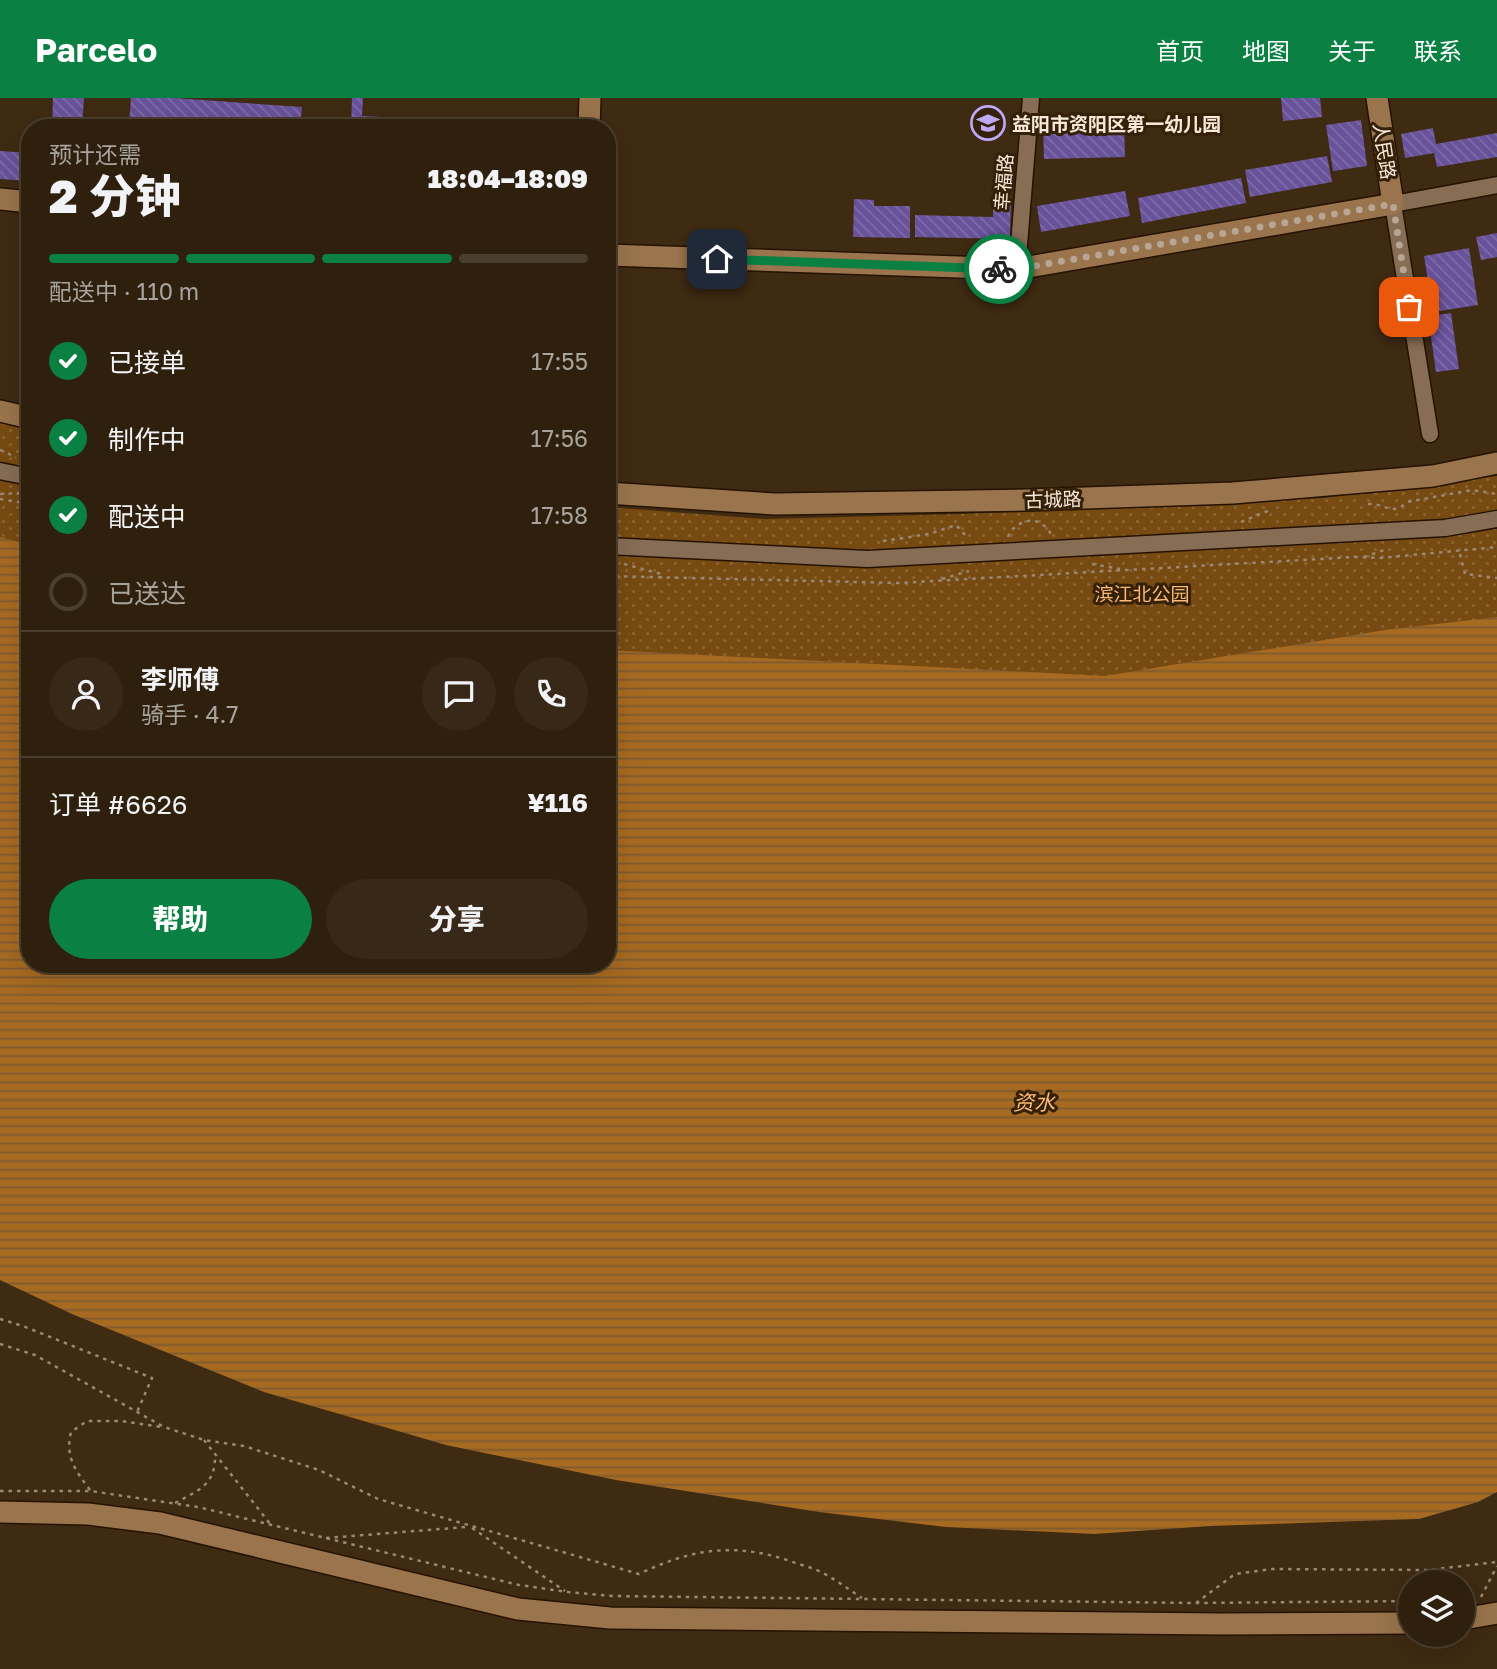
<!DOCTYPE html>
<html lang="zh">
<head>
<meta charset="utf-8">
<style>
  body { margin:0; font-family:"Golos Text","Noto Sans SC",sans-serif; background:#372817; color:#f1f3f6; height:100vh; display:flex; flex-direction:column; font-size:26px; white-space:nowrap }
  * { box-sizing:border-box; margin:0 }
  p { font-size:23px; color:#a7a39e }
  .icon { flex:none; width:38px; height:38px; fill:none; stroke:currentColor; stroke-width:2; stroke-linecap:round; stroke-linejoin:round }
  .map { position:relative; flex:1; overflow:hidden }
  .sheet { position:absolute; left:21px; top:21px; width:595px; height:854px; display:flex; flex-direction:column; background:#2f200e; border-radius:28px; box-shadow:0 7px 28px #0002,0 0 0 2px #4a3e2e }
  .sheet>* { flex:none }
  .tools { position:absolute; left:1398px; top:1472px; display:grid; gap:14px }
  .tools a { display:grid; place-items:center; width:77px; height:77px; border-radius:50%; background:#2f200e; box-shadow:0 7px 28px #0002,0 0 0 2px #4a3e2e; font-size:35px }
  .pin { position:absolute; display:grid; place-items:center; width:60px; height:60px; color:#fff; margin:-30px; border-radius:14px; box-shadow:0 4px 10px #0006 }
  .courier { position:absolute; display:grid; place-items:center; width:70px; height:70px; margin:-35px; border:5px solid #0b8043; border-radius:50%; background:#fff; color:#222; box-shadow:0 2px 9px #0007 }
  .head em { font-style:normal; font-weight:800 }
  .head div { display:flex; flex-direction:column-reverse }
  .head { display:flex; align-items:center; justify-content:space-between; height:119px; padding:0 28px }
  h1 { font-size:46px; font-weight:800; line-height:52px }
  .bar { display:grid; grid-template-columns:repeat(4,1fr); gap:10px 7px; align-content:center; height:84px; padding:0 28px }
  .bar i { height:9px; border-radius:5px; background:#4a3e2e }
  .bar .active { background:#0b8043 }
  .bar p { grid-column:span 4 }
  .line { display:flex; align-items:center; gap:18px; padding:0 28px; border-top:2px solid #4a3e2e }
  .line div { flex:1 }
  .round { display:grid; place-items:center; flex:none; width:74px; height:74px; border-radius:37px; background:#372817 }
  ol { padding:0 28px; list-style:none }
  li { display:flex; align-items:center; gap:21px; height:77px }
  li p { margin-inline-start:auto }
  li .icon { padding:7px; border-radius:50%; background:#0b8043; color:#fff; stroke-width:4 }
  li:last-child { color:#a7a39e }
  li i { width:38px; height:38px; border:4px solid #4a3e2e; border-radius:50% }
  .cta { display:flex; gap:14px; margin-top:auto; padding:14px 28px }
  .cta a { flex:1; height:80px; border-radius:42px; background:#0b8043; color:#fff; font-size:28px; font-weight:800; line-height:80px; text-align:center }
  .cta a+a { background:#372817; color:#f1f3f6 }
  header { display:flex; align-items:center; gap:42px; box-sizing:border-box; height:98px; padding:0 35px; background:#0b8043; color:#fff }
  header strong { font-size:33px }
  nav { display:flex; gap:38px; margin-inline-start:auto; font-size:24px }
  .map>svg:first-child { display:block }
</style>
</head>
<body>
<header>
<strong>Parcelo</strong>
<nav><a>首页</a><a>地图</a><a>关于</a><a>联系</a></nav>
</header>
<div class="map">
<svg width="1497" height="1571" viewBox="0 0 1497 1571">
  <defs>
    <pattern id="park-dots" width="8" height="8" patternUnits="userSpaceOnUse" patternTransform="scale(1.75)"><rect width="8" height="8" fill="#774a11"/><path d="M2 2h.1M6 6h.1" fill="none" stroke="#8b6433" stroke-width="1.8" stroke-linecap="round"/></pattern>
    <pattern id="water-rules" width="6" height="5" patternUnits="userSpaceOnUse" patternTransform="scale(1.75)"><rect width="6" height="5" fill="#a66a21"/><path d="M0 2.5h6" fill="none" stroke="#7d5a30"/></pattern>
    <pattern id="building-back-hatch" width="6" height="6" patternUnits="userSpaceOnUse" patternTransform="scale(1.75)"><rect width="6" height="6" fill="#68529a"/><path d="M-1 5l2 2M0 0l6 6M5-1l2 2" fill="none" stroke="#7e6ba8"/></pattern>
  </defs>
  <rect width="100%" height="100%" fill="#3f2a12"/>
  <g fill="url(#park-dots)">
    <path d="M0,324L30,330V459L0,450Z"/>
    <path d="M1497,378V534L1144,583L607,568V409L764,421L961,416L1322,400Z"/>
  </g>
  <path fill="url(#water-rules)" d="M0,439L30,447V866H607V552L1105,578L1385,532L1497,519V1394L1478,1404L1419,1421L1210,1428L1094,1436L946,1429L819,1414L616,1382L446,1347L264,1294L72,1216L0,1182Z"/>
  <g fill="url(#building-back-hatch)">
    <path d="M53,0H84L82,30H52Z"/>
    <path d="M131,0H174L302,9L300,30H187L129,26Z"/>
    <path d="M352,0H363L362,18L476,24V30H351Z"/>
    <path d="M1281,0H1320L1322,19L1283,23Z"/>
    <path d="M1361,22L1367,68L1333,73L1326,27Z"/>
    <path d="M1124,26L1125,59L1044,61L1043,28Z"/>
    <path d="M1433,30L1436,46L1497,35V59L1437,69L1434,55L1405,60L1401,36Z"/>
    <path d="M0,53L30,55V83L0,81Z"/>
    <path d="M1327,58L1332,84L1250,99L1245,72Z"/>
    <path d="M1241,80L1246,105L1142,125L1138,100Z"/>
    <path d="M1125,93L1130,118L1041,134L1037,108Z"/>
    <path d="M993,97L1011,98L1010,141L915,139V117L993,119Z"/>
    <path d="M854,101L874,102V108H910V140L853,139Z"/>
    <path d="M1497,135V159L1481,162L1476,139Z"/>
    <path d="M1469,150L1478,207L1433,214L1424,158Z"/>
    <path d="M1451,215L1459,271L1436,274L1428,218Z"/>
  </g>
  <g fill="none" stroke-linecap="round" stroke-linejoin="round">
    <g stroke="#251200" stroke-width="19">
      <g id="street">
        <path d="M1017,171L1031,0"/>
        <path d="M1430,336L1393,106L1497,87"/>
        <path d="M0,373L30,379"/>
        <path d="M607,448L867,461L1445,430L1497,421"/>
      </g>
    </g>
    <g stroke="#251200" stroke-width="24">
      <g id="secondary">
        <path d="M589,30L590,0"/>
        <path d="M0,101L30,104"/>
        <path d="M607,157L1017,171L1393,106L1377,0"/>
        <path d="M0,313L30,320"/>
        <path d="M607,395L775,406L1026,402L1233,395L1433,378L1497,365"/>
        <path d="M0,1414L88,1416L160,1425L518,1511L610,1520L1221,1526L1410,1525"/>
        <path d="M1463,1521L1497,1515"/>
      </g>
    </g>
    <g stroke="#9a8875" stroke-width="2.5" stroke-dasharray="3.5 5" stroke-linecap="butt">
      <path d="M0,352L16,359"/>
      <path d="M0,396L23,395"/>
      <path d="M0,401L30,406"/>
      <path d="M1368,406C1386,405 1391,419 1407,404L1472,392L1497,396"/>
      <path d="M1241,424L1270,412"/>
      <path d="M1008,439C1012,426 1032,417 1043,427C1047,429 1049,433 1051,436"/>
      <path d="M883,443L929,436L956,427L966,438"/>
      <path d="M1460,456L1465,476L1497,480"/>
      <path d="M1364,459L1387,451"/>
      <path d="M624,466L665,477"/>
      <path d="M1092,466L1120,471"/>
      <path d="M607,478L898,485L1355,459L1380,460L1497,449"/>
      <path d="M942,481L969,473"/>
      <path d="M0,1221L23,1228L152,1280L137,1314"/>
      <path d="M0,1246L35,1257L164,1329L204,1342L244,1348L319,1372L378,1401L639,1476C691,1451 734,1444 790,1463C800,1467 811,1469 821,1474C835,1481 848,1491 862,1500"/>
      <path d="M204,1342L271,1427"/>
      <path d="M90,1392C75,1372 65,1359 71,1334L87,1323H121L161,1329"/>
      <path d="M0,1393H91L198,1409L519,1487L568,1494L613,1498L1195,1505L1410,1503"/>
      <path d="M175,1405C199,1392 216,1387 215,1356"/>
      <path d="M472,1430L565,1493"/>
      <path d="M326,1440L466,1429"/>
      <path d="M1481,1499L1497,1468"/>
      <path d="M1196,1505L1235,1476L1272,1471L1428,1472L1497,1464"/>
    </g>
    <use href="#street" stroke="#866d54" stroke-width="16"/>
    <use href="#secondary" stroke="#99744c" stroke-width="21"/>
  </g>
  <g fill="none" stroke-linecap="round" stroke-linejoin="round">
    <path stroke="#b7a695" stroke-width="7" stroke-dasharray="0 12.6" d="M999,171H1017L1393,106L1409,209"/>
    <path stroke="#0b8043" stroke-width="9" d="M717,161L999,171"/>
  </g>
  <defs>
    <g id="school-ring" transform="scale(1.75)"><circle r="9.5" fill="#352008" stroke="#bda9f5" stroke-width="1.5"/><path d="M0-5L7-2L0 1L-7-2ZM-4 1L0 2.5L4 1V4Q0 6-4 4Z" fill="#bda9f5"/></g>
  </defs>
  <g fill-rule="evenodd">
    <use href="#school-ring" x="988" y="25"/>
  </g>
  <g text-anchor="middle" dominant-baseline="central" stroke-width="6" stroke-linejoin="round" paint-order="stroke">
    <g font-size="19" font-weight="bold" fill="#f8e9db" stroke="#352008" text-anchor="start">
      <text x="1012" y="25">益阳市资阳区第一幼儿园</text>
    </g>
    <g font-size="19" fill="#f8e9db" stroke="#352008">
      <text transform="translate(1385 53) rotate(81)">人民路</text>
      <text transform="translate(1003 84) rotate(-85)">幸福路</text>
      <text transform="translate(1053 401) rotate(-2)">古城路</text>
    </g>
    <g font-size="19" fill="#fab974" stroke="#352008">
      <text x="1142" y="495">滨江北公园</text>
    </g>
    <g font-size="21" font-style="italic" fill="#fdbb76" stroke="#352008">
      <text x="1034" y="1004">资水</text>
    </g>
  </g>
</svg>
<div class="tools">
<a><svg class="icon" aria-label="layers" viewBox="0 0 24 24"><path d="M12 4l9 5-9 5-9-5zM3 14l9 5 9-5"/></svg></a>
</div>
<div class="pin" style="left:1409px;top:209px;background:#ea580c"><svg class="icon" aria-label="bag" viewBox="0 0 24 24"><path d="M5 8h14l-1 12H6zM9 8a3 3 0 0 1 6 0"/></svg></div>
<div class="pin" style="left:717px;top:161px;background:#1f2937"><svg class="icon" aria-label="home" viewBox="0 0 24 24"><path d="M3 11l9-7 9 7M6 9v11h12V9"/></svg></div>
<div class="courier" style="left:999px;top:171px"><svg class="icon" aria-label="bike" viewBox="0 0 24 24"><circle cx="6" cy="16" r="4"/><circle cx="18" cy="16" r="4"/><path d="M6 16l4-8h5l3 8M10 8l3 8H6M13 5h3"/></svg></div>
<section class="sheet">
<div class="head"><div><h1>2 分钟</h1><p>预计还需</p></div><em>18:04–18:09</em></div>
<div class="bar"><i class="active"></i><i class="active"></i><i class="active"></i><i></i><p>配送中 · 110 m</p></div>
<ol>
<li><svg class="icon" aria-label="check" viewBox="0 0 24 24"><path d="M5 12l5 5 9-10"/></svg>已接单<p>17:55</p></li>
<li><svg class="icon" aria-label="check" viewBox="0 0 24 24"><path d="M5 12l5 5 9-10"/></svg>制作中<p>17:56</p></li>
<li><svg class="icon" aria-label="check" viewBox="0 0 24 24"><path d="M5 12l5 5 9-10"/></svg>配送中<p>17:58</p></li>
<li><i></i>已送达</li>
</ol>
<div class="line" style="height:126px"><a class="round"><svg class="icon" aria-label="person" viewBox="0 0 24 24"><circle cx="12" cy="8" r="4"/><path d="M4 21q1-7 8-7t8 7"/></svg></a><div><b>李师傅</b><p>骑手 · 4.7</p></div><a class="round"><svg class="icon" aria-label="chat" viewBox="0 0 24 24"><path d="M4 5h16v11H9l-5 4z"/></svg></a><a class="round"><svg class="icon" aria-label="phone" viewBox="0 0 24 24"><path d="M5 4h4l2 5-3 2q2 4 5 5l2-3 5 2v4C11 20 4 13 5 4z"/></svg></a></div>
<div class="line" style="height:91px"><div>订单 #6626</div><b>¥116</b></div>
<div class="cta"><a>帮助</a><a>分享</a></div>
</section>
</div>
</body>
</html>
